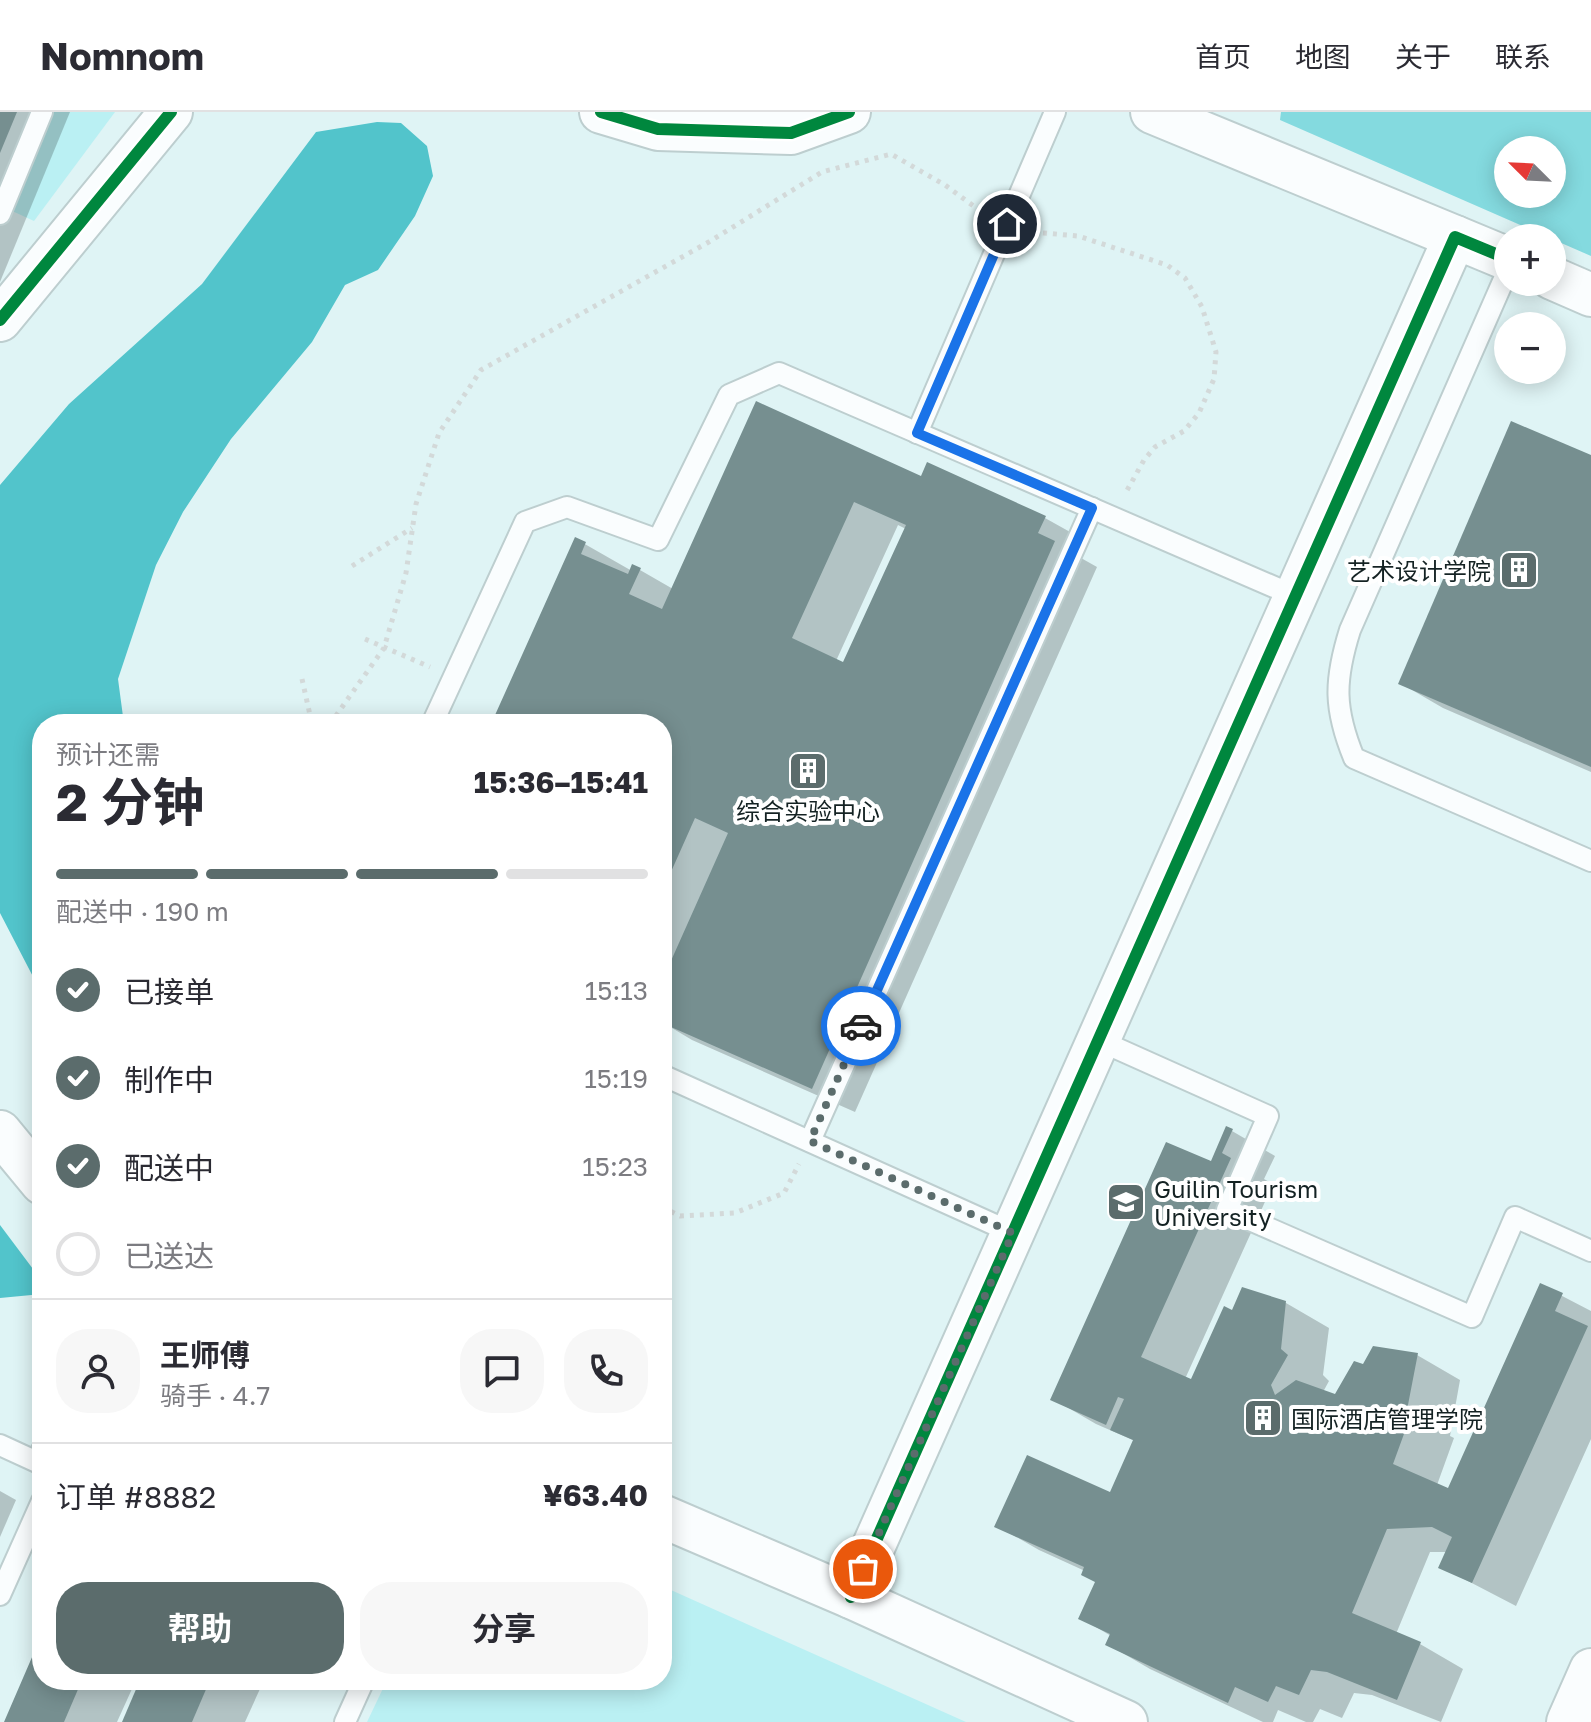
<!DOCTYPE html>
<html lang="zh">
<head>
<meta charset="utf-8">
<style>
  body { margin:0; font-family:"Golos Text","Noto Sans SC",sans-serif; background:#f7f7f7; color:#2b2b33; height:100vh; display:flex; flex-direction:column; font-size:30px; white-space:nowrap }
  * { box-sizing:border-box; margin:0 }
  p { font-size:26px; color:#7c7c81 }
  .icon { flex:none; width:44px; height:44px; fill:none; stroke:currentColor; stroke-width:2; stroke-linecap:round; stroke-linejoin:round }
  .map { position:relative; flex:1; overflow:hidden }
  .details { position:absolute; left:32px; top:602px; width:640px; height:976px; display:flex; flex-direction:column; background:#fff; border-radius:32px; box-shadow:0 4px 20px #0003 }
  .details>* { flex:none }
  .needle { width:52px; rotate:294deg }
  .controls { position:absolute; left:1494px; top:24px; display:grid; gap:16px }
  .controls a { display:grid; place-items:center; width:72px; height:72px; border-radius:50%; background:#fff; box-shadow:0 4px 20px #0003; font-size:40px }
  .pin { position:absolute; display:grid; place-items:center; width:68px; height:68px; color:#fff; margin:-34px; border:4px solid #fff; border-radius:50%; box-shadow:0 2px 8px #0007 }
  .courier { position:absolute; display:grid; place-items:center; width:80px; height:80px; margin:-40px; border:6px solid #1a73e8; border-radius:50%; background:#fff; color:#222; box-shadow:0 2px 10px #0007 }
  .summary em { font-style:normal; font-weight:700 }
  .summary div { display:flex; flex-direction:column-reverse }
  .summary { display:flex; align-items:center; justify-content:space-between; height:136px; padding:0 24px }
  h1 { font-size:52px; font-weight:700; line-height:60px }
  .bar { display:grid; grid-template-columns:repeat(4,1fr); gap:12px 8px; align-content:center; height:96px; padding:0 24px }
  .bar i { height:10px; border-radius:6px; background:#e1e1e2 }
  .bar .on { background:#5b6c6c }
  .bar p { grid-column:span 4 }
  .line { display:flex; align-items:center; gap:20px; padding:0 24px; border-top:2px solid #e1e1e2 }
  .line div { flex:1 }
  .round { display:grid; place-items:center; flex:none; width:84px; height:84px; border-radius:32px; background:#f7f7f7 }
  ol { padding:0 24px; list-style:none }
  li { display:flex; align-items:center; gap:24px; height:88px }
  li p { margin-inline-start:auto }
  li .icon { padding:8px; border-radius:50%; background:#5b6c6c; color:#fff; stroke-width:4 }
  li:last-child { color:#7c7c81 }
  li i { width:44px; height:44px; border:4px solid #e1e1e2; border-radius:50% }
  .action { display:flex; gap:16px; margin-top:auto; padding:16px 24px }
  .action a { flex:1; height:92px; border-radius:32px; background:#5b6c6c; color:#fff; font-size:32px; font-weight:700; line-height:92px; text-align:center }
  .action a+a { background:#f7f7f7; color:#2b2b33 }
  header { display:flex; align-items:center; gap:48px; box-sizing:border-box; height:112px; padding:0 40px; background:#fff; border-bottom:2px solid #e1e1e2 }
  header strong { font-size:38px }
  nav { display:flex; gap:44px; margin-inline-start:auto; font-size:28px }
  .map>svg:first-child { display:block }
</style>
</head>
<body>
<header>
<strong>Nomnom</strong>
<nav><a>首页</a><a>地图</a><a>关于</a><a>联系</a></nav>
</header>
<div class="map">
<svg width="1591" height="1610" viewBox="0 0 1591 1610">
  <rect width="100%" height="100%" fill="#dff4f5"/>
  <g fill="#baf0f3">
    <path d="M52,0H115L34,109L10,98Z"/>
    <path d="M662,1474L966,1610H367L387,1568H662Z"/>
  </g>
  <path fill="#84dadf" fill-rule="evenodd" d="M1281,0H1591V144L1280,8ZM1508,38H1552V82H1508Z"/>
  <g fill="#52c4cb">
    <path d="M377,10L401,11L427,34L433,64L415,104L378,158L345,173L312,230L231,327L183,400L156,453L118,567L124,612H42V882L0,801V373L69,292L202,172L316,20Z"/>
    <path d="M0,1113L42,1169V1182L0,1186Z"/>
  </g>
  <g fill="#0003" fill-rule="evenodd">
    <path d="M0,0H70L0,170Z"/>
    <path d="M757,292L922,367L1045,406L1088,430L1081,446L1097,455L855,1000L692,928L662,910V612H493L576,427L632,459L640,458L673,477ZM898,413L906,417L844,553L836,549Z"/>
    <path d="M1591,345V660L1443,596L1400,571Z"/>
    <path d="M1232,1019L1275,1044L1264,1067L1273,1072L1185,1267L1192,1270L1233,1201L1286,1191L1329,1216L1323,1263L1329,1269L1323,1280L1336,1285L1364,1255L1417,1243L1460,1268L1450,1324L1454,1326L1437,1373L1449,1379L1541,1173L1591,1199V1327L1516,1494L1441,1455L1447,1440H1430L1396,1522L1420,1532L1463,1557L1441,1610L1372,1583L1354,1581L1342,1606L1320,1597L1313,1610H1306L1278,1598L1273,1610H1263L1150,1557L1107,1532L1111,1524L1081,1506L1097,1470L1085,1459L1039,1438L997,1414L1111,1383L1135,1329L1096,1312L1053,1287Z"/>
    <path d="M0,1379L16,1388L0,1425Z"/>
    <path d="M42,1527V1568H136L117,1610H6Z"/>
    <path d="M142,1568H264L245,1610H124Z"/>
  </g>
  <g fill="#768f90" fill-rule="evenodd">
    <path d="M0,0H17L0,41Z"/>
    <path d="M756,289L921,364L927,350L1046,404L1038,421L1055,429L812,977L662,911V869L728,721L695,706L662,780V612H491L575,425L586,430L581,442L628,462L632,452L641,456L629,482L662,497ZM854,390L906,413L843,550L792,526Z"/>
    <path d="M1511,309L1591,343V655L1398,572Z"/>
    <path d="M1226,1014L1233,1017L1222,1041L1231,1046L1141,1245L1191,1267L1224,1194L1232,1198L1242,1175L1286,1189L1281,1237L1288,1243L1271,1273L1275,1283L1296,1268L1335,1282L1354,1249L1363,1252L1373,1234L1418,1241L1407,1298L1412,1300L1393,1352L1448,1376L1540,1171L1563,1181L1555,1199L1588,1214L1472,1471L1438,1456L1452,1425L1432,1415L1387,1417L1352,1501L1421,1530L1397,1588L1327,1560L1311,1558L1299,1583L1276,1574L1268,1590L1235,1575L1228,1591L1105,1533L1110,1522L1078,1507L1095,1470L1081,1463L1084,1455L994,1415L1027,1343L1110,1380L1133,1328L1110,1318L1124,1287L1118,1285L1106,1313L1050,1288L1166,1030L1211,1049Z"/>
    <path d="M42,1522V1568H82L64,1610H4Z"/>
    <path d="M140,1568H210L192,1610H122Z"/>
  </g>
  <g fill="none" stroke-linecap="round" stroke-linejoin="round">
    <g stroke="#bdcecf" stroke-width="24">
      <g id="service">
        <path d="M0,102L42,0"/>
        <path d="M1508,158L1350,518C1334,569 1334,597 1354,646L1591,749"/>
        <path d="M917,321L1055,0"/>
        <path d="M432,612L525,410L567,395L658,428L729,283L779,261L1295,484"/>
        <path d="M1098,928L1268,1004L1227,1098L1472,1205L1515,1105L1591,1139"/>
        <path d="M662,963L1013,1121"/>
        <path d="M810,1029L1092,396"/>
        <path d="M0,1333L37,1350L42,1338"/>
        <path d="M0,1483L42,1389"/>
        <path d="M345,1610L364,1568"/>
      </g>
    </g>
    <g stroke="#bdcecf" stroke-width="46">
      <g id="minor">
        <path d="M601,0L658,17L791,21L849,0"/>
        <path d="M1152,0L1455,125"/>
        <path d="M1552,166L1591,183"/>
        <path d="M0,208L171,0"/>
        <path d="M0,1020L42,1071"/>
        <path d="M662,1404L851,1485L1126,1610"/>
        <path d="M851,1485L1455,125L1508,147"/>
        <path d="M1568,1610L1591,1558"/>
      </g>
    </g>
    <g stroke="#d3d9d9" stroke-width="5" stroke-dasharray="4 6" stroke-linecap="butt">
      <path d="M1033,120L1078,124L1167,153L1185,166L1202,195L1216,240L1214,267L1199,301L1184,319L1155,335L1144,348L1125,382"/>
      <path d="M352,454L412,416"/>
      <path d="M365,527L430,555"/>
      <path d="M302,567L312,612"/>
      <path d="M330,612L384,536L406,461L416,392L439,321L481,258L707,131L822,60L891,42L945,73L983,101"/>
      <path d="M662,1095L680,1104L735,1101L784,1081L799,1052"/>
    </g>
    <use href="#service" stroke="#fafdfe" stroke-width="20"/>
    <use href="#minor" stroke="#fafdfe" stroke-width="42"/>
    <g stroke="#fff" stroke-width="17">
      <g id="cycleway">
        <path d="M601,0L658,17L791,21L849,0"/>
        <path d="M0,208L171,0"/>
        <path d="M851,1485L1455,125L1508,147"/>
      </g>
    </g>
    <use href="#cycleway" stroke="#00873e" stroke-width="12"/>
  </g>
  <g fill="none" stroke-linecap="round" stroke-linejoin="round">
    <path stroke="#5b6c6c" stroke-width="8" stroke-dasharray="0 14.4" d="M861,914L810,1029L1013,1121L863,1457"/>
    <path stroke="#1a73e8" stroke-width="10" d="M861,914L1092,396L917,321L1007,112"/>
  </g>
  <defs>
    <g id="building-square" transform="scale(2)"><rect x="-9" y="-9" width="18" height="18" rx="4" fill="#5b6c6c" stroke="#fff"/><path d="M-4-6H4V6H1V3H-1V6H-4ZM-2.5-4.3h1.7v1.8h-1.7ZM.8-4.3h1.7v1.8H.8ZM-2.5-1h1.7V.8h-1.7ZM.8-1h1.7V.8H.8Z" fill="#fff"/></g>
    <g id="university-square" transform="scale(2)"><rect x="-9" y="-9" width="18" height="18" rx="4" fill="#5b6c6c" stroke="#fff"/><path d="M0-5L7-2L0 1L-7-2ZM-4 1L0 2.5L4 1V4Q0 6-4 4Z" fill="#fff"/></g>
  </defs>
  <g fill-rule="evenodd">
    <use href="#building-square" x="1519" y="458"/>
    <use href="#building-square" x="808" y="659"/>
    <use href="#university-square" x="1126" y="1090"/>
    <use href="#building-square" x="1263" y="1306"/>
  </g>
  <g text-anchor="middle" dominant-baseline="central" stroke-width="8" stroke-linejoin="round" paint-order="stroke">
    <g font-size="24" fill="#142223" stroke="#fff" text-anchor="start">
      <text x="1491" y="458" text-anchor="end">艺术设计学院</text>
      <text x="808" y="698" text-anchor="middle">综合实验中心</text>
      <text x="1154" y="1076">Guilin Tourism<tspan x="1154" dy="28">University</tspan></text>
      <text x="1291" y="1306">国际酒店管理学院</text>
    </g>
  </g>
</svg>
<div class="controls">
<a><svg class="needle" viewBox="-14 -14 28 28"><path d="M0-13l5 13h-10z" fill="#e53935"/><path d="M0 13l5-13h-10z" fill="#7c7c81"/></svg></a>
<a>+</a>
<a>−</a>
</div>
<div class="pin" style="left:863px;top:1457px;background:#ea580c"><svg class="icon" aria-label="bag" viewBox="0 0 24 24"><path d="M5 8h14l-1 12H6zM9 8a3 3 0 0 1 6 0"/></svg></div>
<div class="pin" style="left:1007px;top:112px;background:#1f2937"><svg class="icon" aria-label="home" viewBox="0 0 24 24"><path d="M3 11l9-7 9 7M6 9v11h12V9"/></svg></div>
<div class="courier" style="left:861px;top:914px"><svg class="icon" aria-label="car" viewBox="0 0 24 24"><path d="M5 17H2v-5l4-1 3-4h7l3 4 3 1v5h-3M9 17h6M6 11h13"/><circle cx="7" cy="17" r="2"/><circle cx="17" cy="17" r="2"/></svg></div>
<section class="details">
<div class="summary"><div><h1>2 分钟</h1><p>预计还需</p></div><em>15:36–15:41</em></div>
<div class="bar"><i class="on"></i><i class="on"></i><i class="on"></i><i></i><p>配送中 · 190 m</p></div>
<ol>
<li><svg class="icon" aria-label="check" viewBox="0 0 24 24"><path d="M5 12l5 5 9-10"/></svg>已接单<p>15:13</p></li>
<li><svg class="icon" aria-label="check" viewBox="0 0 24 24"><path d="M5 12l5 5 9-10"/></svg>制作中<p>15:19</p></li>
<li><svg class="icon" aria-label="check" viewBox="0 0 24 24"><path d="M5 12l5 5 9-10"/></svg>配送中<p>15:23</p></li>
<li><i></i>已送达</li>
</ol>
<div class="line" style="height:144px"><a class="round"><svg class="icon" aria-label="person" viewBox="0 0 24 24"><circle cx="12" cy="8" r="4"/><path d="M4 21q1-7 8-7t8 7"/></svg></a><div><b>王师傅</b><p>骑手 · 4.7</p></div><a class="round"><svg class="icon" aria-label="chat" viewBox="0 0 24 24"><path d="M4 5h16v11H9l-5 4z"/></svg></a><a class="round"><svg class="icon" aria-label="phone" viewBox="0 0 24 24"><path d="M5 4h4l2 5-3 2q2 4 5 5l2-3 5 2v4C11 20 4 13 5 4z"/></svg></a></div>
<div class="line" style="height:104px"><div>订单 #8882</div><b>¥63.40</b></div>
<div class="action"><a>帮助</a><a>分享</a></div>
</section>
</div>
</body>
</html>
